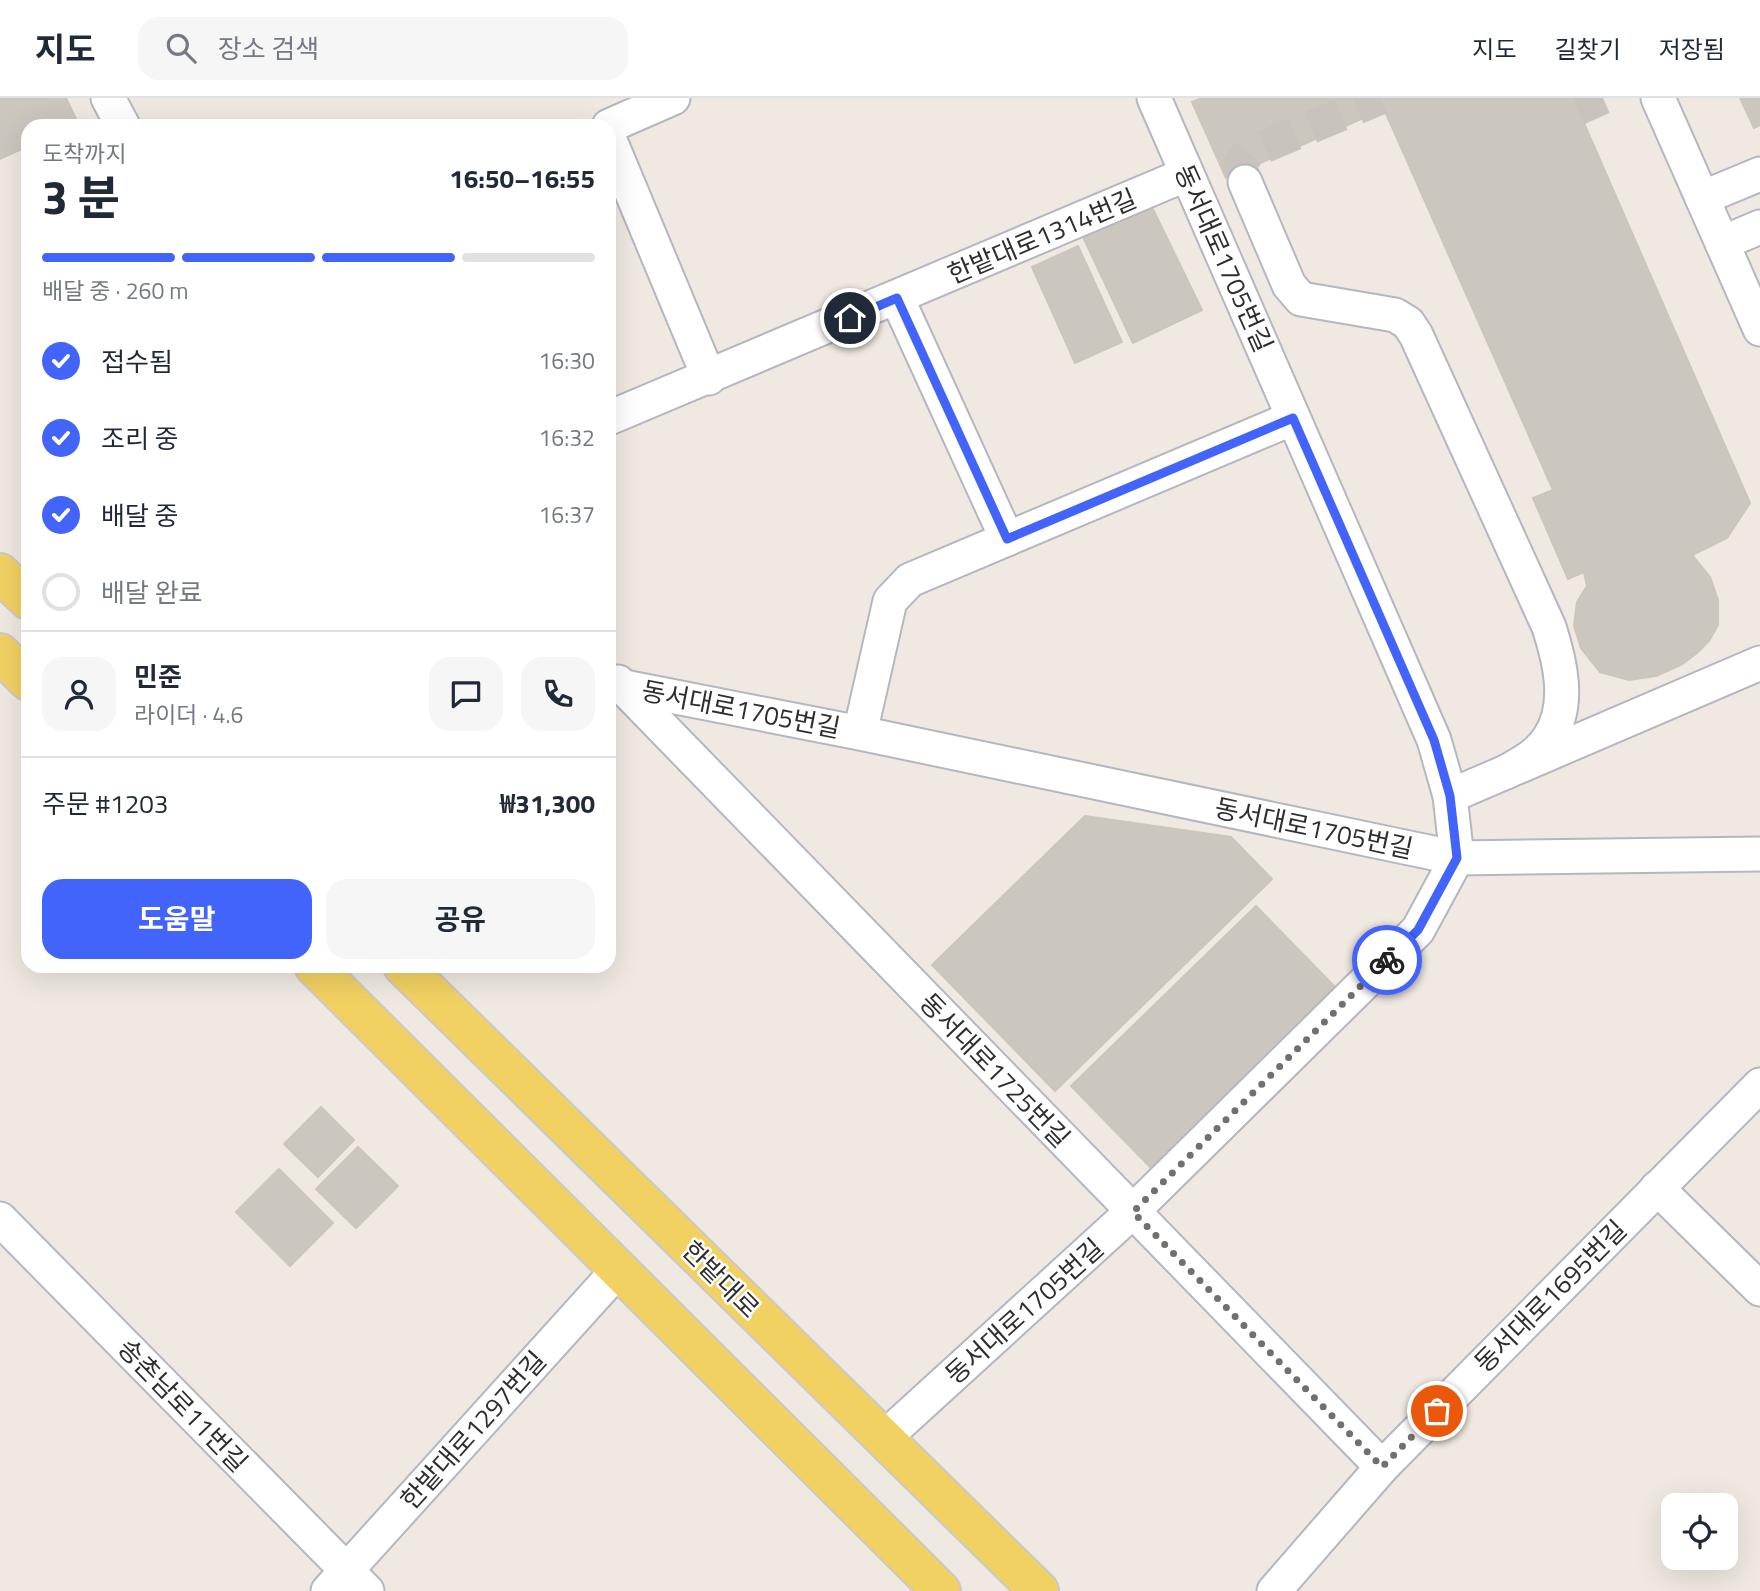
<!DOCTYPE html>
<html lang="ko">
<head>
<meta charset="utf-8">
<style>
  body { margin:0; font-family:"Titillium Web","Noto Sans KR",sans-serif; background:#f6f6f7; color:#1f2937; height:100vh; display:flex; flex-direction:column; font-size:26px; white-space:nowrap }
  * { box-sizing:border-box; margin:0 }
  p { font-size:23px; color:#747a83 }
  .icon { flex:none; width:38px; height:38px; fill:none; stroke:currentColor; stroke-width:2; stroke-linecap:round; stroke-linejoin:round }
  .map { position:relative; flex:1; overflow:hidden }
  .sheet { position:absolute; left:21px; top:21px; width:595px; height:854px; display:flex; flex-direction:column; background:#fff; border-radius:21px; box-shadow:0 7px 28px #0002 }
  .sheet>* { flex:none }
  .tools { position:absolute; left:1661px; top:1395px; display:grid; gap:14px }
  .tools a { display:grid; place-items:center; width:77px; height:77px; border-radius:14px; background:#fff; box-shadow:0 7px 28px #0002; font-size:35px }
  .pin { position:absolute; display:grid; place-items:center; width:60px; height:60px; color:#fff; margin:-30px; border:4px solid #fff; border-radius:50%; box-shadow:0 2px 7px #0007 }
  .courier { position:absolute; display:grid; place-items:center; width:70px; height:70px; margin:-35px; border:5px solid #4264fb; border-radius:50%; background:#fff; color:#222; box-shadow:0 2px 9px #0007 }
  .headline em { font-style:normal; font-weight:700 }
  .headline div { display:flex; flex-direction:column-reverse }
  .headline { display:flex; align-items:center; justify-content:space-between; height:119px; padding:0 21px }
  h1 { font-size:46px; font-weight:700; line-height:52px }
  .bar { display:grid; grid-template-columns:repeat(4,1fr); gap:10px 7px; align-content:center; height:84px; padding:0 21px }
  .bar i { height:9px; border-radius:5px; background:#e0e1e3 }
  .bar .selected { background:#4264fb }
  .bar p { grid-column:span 4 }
  .line { display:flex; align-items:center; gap:18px; padding:0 21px; border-top:2px solid #e0e1e3 }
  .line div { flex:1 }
  .round { display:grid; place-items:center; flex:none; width:74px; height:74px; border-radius:21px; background:#f6f6f7 }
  ol { padding:0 21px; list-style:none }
  li { display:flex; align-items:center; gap:21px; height:77px }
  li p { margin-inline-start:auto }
  li .icon { padding:7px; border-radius:50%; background:#4264fb; color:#fff; stroke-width:4 }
  li:last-child { color:#747a83 }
  li i { width:38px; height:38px; border:4px solid #e0e1e3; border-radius:50% }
  .primary-button { display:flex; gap:14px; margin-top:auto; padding:14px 21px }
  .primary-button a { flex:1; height:80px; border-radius:21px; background:#4264fb; color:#fff; font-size:28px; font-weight:700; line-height:80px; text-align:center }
  .primary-button a+a { background:#f6f6f7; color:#1f2937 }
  header { display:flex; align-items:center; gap:42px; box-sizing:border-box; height:98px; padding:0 35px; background:#fff; border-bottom:2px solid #e0e1e3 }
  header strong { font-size:33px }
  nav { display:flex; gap:38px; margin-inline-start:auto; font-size:24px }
  .search { width:490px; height:63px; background:#f6f6f7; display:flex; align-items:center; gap:18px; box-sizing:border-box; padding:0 24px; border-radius:21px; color:#747a83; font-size:26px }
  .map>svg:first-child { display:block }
</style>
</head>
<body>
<header>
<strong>지도</strong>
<div class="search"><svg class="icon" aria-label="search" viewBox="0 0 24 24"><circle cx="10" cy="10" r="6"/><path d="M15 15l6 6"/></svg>장소 검색</div>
<nav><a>지도</a><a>길찾기</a><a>저장됨</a></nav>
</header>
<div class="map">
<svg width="1760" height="1493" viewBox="0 0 1760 1493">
  <rect width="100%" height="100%" fill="#efe9e1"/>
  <g fill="#cbc7bf" stroke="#cbc5ba" stroke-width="2">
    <path d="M0,0H66L78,25L70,28H28V48L0,61Z"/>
    <path d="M1202,0H1573L1750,405L1727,440L1692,457L1710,479L1718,502V527L1709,543L1697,555L1681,567L1656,578L1629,582L1600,574L1581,550L1574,528L1577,504L1587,488L1584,474L1568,481L1533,400L1553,392L1384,11L1226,80L1192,4Z"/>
    <path d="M1740,0H1760V27L1754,30Z"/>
    <path d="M1151,107L1202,212L1133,245L1083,139Z"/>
    <path d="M1078,148L1122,244L1075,265L1032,169Z"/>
    <path d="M1085,718L1231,739L1272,781L1055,993L932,867Z"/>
    <path d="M1256,808L1341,895L1156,1075L1071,988Z"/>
    <path d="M321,1009L354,1042L318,1079L284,1046Z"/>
    <path d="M358,1049L398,1088L356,1130L316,1091Z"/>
    <path d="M279,1071L333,1125L290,1168L236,1114Z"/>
  </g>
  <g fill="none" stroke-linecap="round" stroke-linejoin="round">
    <g stroke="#c8c4bd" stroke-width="33" stroke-dasharray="33 17" stroke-linecap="butt">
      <path d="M1578,11L1603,0"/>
      <path d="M1245,84L1240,65L1249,55L1381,0"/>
    </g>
    <g stroke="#b4b7c1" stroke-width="37">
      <g id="minor">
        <path d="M108,0L123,28"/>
        <path d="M1154,0L1434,642L1450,698L1457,760"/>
        <path d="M1658,0L1760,231"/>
        <path d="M609,28L673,0"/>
        <path d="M609,40L709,280"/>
        <path d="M1245,84L1289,187L1301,201L1395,217L1408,225L1416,237L1549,529C1560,563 1571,607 1549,640C1539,656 1522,665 1506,674"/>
        <path d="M1702,100L1760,76"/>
        <path d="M1722,145L1760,129"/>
        <path d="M897,200L1007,441"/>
        <path d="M609,320L1187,76"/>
        <path d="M618,584L1382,1369"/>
        <path d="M609,586L860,635L1457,760L1760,756"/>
        <path d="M860,635L890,503L910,482L1293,320"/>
        <path d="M1450,698L1760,565"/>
        <path d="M1657,1090L1760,1191"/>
        <path d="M0,1121L367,1493"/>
        <path d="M883,1341L1133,1113L1418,832L1457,760"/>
        <path d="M328,1493L619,1171"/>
        <path d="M1274,1493L1382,1369L1760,987"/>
      </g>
    </g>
    <g stroke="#c9c9c9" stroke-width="42">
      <g id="major">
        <path d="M0,475L28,502"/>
        <path d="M0,555L28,583"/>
        <path d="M314,868L941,1493"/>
        <path d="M403,868L1039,1493"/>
      </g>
    </g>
    <use href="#minor" stroke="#fff" stroke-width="33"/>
    <use href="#major" stroke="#f2d163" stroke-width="38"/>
  </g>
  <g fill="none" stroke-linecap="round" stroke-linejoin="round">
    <path stroke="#726f6d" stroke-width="7" stroke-dasharray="0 12.6" d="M1387,862L1133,1114L1382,1369L1437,1313"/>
    <path stroke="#4264fb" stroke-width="9" d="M850,220L897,200L1007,441L1293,320L1434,642L1450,698L1457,760L1418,832L1387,862"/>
  </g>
  <g text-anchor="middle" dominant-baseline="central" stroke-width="5" stroke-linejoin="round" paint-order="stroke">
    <g font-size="26" fill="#2e2e2e" stroke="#fff">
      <text transform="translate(1042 138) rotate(-23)">한밭대로1314번길</text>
      <text transform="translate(1224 160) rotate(66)">동서대로1705번길</text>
      <text transform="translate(741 611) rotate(11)">동서대로1705번길</text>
      <text transform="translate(1314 730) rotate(12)">동서대로1705번길</text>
      <text transform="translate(995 972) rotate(46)">동서대로1725번길</text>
      <text transform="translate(721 1181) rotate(45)">한밭대로</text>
      <text transform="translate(1550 1198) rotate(-45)">동서대로1695번길</text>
      <text transform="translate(1024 1213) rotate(-42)">동서대로1705번길</text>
      <text transform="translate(183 1307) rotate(46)">송촌남로11번길</text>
      <text transform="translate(473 1332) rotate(-48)">한밭대로1297번길</text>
    </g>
  </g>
</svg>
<div class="tools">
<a><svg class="icon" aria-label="locate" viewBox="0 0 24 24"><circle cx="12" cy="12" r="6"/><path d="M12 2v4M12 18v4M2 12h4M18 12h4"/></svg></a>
</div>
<div class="pin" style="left:1437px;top:1313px;background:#ea580c"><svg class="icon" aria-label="bag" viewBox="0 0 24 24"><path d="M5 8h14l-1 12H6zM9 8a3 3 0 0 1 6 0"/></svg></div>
<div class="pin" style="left:850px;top:220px;background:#1f2937"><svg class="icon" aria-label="home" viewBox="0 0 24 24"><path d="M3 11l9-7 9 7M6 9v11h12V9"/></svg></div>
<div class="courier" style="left:1387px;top:862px"><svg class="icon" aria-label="bike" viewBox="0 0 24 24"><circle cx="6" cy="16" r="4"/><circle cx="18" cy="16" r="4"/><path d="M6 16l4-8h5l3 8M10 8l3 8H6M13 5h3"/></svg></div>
<section class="sheet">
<div class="headline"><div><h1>3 분</h1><p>도착까지</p></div><em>16:50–16:55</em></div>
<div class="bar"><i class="selected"></i><i class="selected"></i><i class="selected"></i><i></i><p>배달 중 · 260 m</p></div>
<ol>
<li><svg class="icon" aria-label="check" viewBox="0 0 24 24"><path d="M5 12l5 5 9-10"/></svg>접수됨<p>16:30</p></li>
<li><svg class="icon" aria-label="check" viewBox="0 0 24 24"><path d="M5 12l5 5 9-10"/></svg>조리 중<p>16:32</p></li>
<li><svg class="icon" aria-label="check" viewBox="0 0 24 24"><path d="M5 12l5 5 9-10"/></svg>배달 중<p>16:37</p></li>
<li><i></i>배달 완료</li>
</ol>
<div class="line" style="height:126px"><a class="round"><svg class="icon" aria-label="person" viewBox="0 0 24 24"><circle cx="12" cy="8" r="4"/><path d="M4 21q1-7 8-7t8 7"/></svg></a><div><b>민준</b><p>라이더 · 4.6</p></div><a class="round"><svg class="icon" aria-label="chat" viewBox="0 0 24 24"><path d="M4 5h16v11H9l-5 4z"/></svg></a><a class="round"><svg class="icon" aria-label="phone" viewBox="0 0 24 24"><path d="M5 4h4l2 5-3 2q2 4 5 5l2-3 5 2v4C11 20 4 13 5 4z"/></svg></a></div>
<div class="line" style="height:91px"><div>주문 #1203</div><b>₩31,300</b></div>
<div class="primary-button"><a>도움말</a><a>공유</a></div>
</section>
</div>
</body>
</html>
